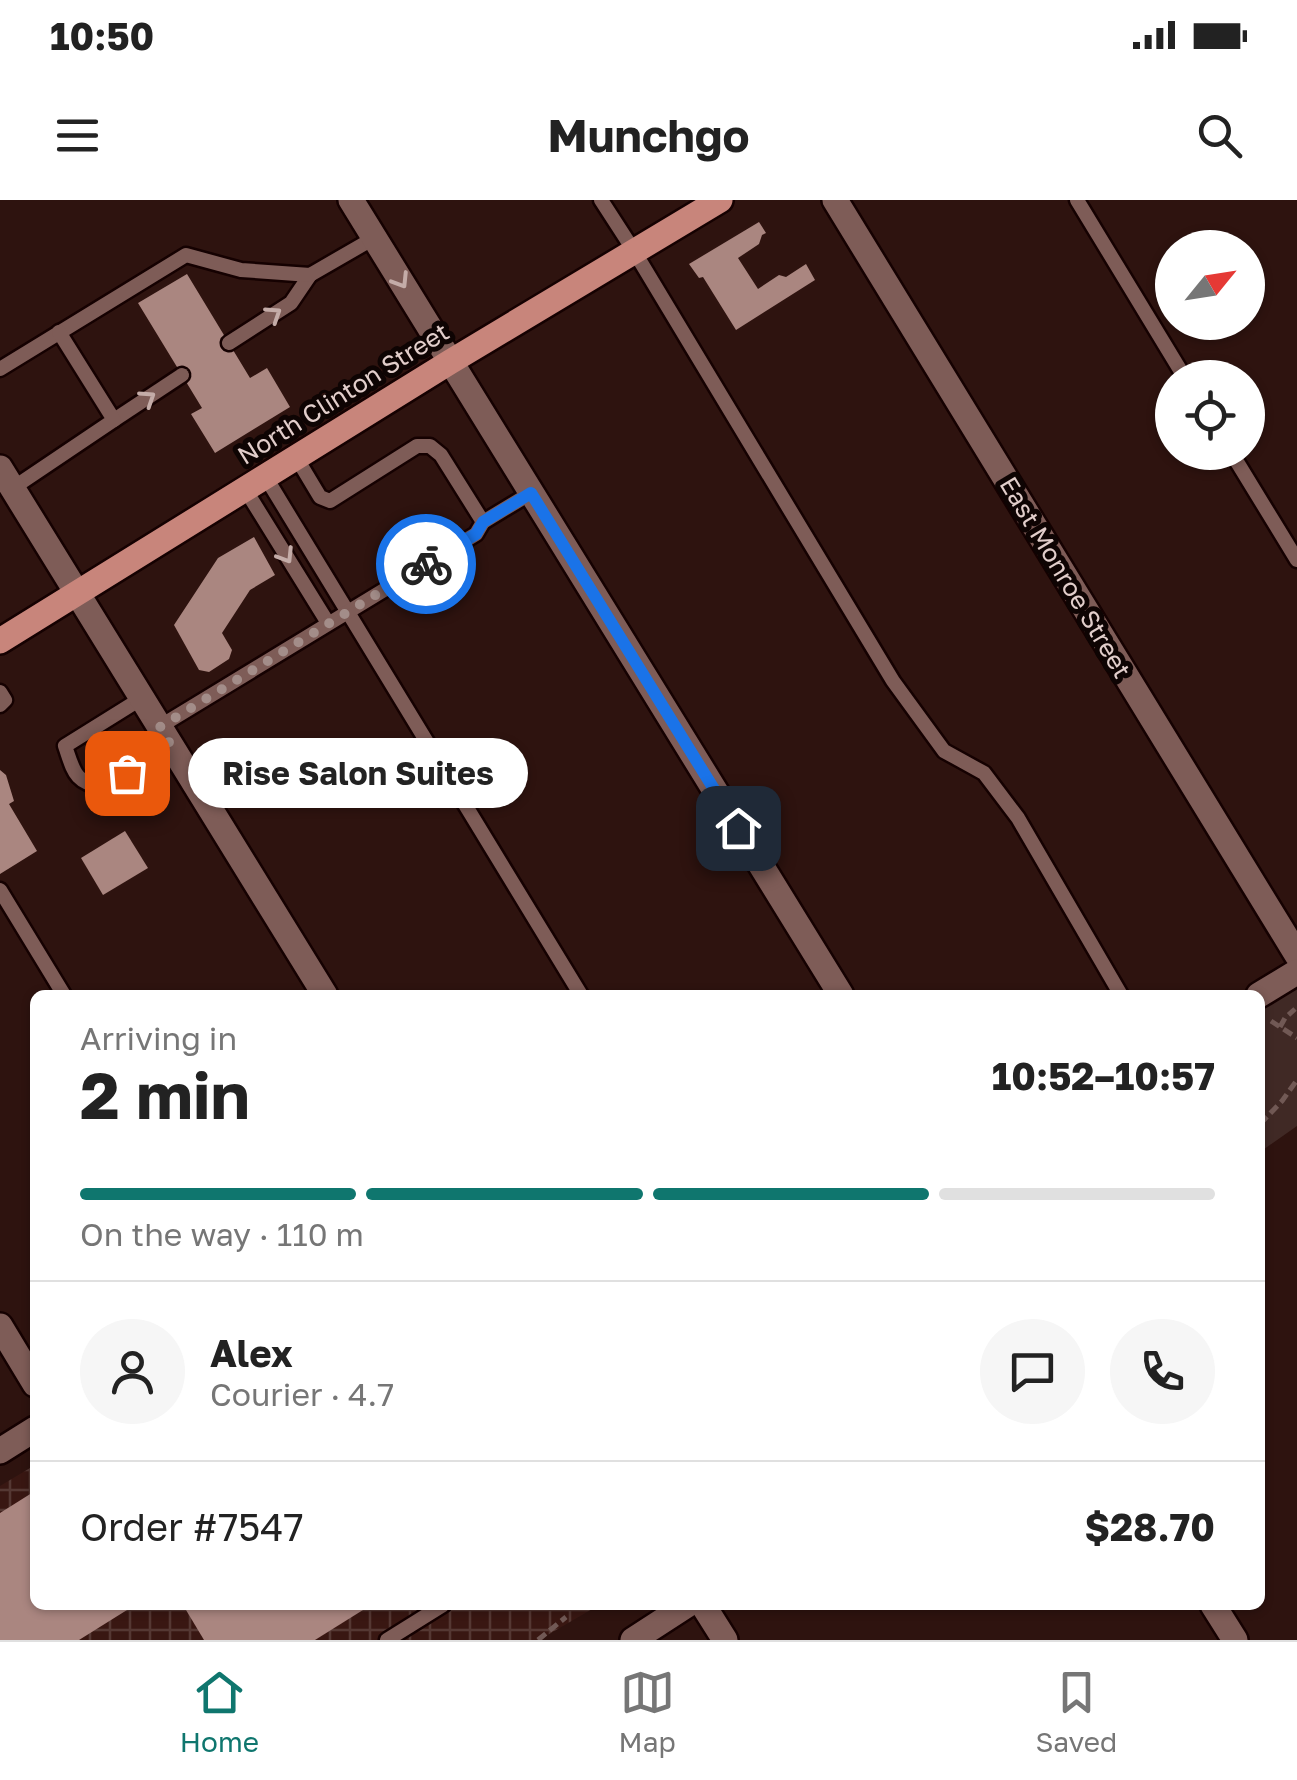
<!DOCTYPE html>
<html lang="en">
<head>
<meta charset="utf-8">
<style>
  body { margin:0; font-family:"Golos Text",sans-serif; background:#f6f6f6; color:#222; height:100vh; display:flex; flex-direction:column; font-size:38px; white-space:nowrap }
  * { box-sizing:border-box; margin:0 }
  p { font-size:32px; color:#767676 }
  .icon { flex:none; width:55px; height:55px; fill:none; stroke:currentColor; stroke-width:2; stroke-linecap:round; stroke-linejoin:round }
  .map { position:relative; flex:1; overflow:hidden }
  .details { position:absolute; left:30px; top:790px; width:1235px; height:620px; display:flex; flex-direction:column; background:#fff; border-radius:15px; box-shadow:0 2px 8px #0004 }
  .details>* { flex:none }
  .needle { width:65px; rotate:60deg }
  .controls { position:absolute; left:1155px; top:30px; display:grid; gap:20px }
  .controls a { display:grid; place-items:center; width:110px; height:110px; border-radius:50%; background:#fff; box-shadow:0 2px 8px #0004; font-size:50px }
  .pin { position:absolute; display:grid; place-items:center; width:85px; height:85px; color:#fff; margin:-42px; border-radius:20px; box-shadow:0 5px 15px #0006 }
  .courier { position:absolute; display:grid; place-items:center; width:100px; height:100px; margin:-50px; border:8px solid #1a73e8; border-radius:50%; background:#fff; color:#222; box-shadow:0 2px 12px #0007 }
  .bubble { position:absolute; height:70px; border-radius:35px; background:#fff; box-shadow:0 2px 8px #0004; font-size:32px; font-weight:700; line-height:70px; text-align:center }
  .headline em { font-style:normal; font-weight:700 }
  .headline div { display:flex; flex-direction:column-reverse }
  .headline { display:flex; align-items:center; justify-content:space-between; height:170px; padding:0 50px }
  h1 { font-size:65px; font-weight:700; line-height:75px }
  .bar { display:grid; grid-template-columns:repeat(4,1fr); gap:15px 10px; align-content:center; height:120px; padding:0 50px }
  .bar i { height:12px; border-radius:8px; background:#e0e0e0 }
  .bar .on { background:#0f766e }
  .bar p { grid-column:span 4 }
  .line { display:flex; align-items:center; gap:25px; padding:0 50px; border-top:2px solid #e0e0e0 }
  .line div { flex:1 }
  .round { display:grid; place-items:center; flex:none; width:105px; height:105px; border-radius:52px; background:#f6f6f6 }
  .status { display:flex; justify-content:space-between; align-items:center; height:70px; padding:0 50px; background:#fff; direction:ltr }
  .status svg { height:28px; fill:currentColor }
  header { display:flex; justify-content:space-between; align-items:center; height:130px; padding:0 50px; background:#fff; font-size:45px; font-weight:700 }
  .dock { display:flex; justify-content:space-around; align-items:center; height:140px; border-top:2px solid #e0e0e0; background:#fff; font-size:28px; color:#767676 }
  .dock a { display:grid; justify-items:center; gap:5px }
  .dock .on { color:#0f766e }
  .map>svg:first-child { display:block }
</style>
</head>
<body>
<div class="status"><b>10:50</b><svg viewBox="0 0 49 12"><path d="M0 12V9h3v3zM5 12V6h3v6zM10 12V3h3v9zM15 12V0h3v12zM26 1h20v11H26zM47 4h2v5h-2z"/></svg></div>
<header><svg class="icon" aria-label="menu" viewBox="0 0 24 24"><path d="M4 6h16M4 12h16M4 18h16"/></svg>Munchgo<svg class="icon" aria-label="search" viewBox="0 0 24 24"><circle cx="10" cy="10" r="6"/><path d="M15 15l6 6"/></svg></header>
<div class="map">
<svg width="1297" height="1440" viewBox="0 0 1297 1440">
  <defs>
    <pattern id="industrial-grid" width="8" height="8" patternUnits="userSpaceOnUse" patternTransform="scale(2.5)"><rect width="8" height="8" fill="#391712"/><path d="M0 4h8M4 0v8" fill="none" stroke="#553833"/></pattern>
  </defs>
  <rect width="100%" height="100%" fill="#2e130f"/>
  <path fill="url(#industrial-grid)" d="M35,1265V1405H599L539,1440H0V1286Z"/>
  <path fill="#402925" d="M1297,784V926L1260,952V807Z"/>
  <g fill="#aa8680">
    <path d="M759,22L766,33L762,35L759,44L738,58L758,89L779,75L786,77L806,64L815,80L736,130L703,77L699,78L689,64Z"/>
    <path d="M187,74L250,178L267,168L290,207L215,253L191,214L202,208L138,103Z"/>
    <path d="M254,337L275,375L250,390L222,433L232,450L229,459L209,472L199,470L174,425L218,358Z"/>
    <path d="M0,570L6,575L14,601L9,604L37,651L0,674Z"/>
    <path d="M125,631L148,668L103,695L81,658Z"/>
    <path d="M35,1291V1405H135L79,1440H0V1313Z"/>
    <path d="M183,1405H371L315,1440H204Z"/>
  </g>
  <g fill="none" stroke-linecap="round" stroke-linejoin="round">
    <g stroke="#150101" stroke-width="19">
      <g id="lane">
        <path d="M601,0L634,51L893,481L944,551L984,573L1018,618L1121,795"/>
        <path d="M1077,0L1185,178"/>
        <path d="M229,143L291,103L310,75"/>
        <path d="M0,169L186,55L241,70L310,75L374,38"/>
        <path d="M114,220L182,175"/>
        <path d="M1231,252L1297,360"/>
        <path d="M296,257L320,297L330,301L417,246H430L441,255L483,322L531,293"/>
        <path d="M265,276L581,795"/>
        <path d="M13,288L114,220L59,132"/>
        <path d="M245,289L328,423"/>
        <path d="M0,492L5,500L0,505"/>
        <path d="M142,498L65,546C74,572 74,582 104,588L170,544"/>
        <path d="M159,527L476,334L483,322"/>
        <path d="M0,690L64,795"/>
        <path d="M387,1440L443,1405"/>
      </g>
    </g>
    <g stroke="#150101" stroke-width="30">
      <g id="street">
        <path d="M351,0L841,795"/>
        <path d="M835,0L1297,755"/>
        <path d="M1259,795L1297,772"/>
        <path d="M0,1251L35,1229"/>
        <path d="M1213,1405L1235,1440"/>
        <path d="M633,1440L687,1405"/>
      </g>
    </g>
    <g stroke="#150101" stroke-width="30">
      <g id="secondary">
        <path d="M0,268L325,795"/>
        <path d="M0,1126L35,1184"/>
        <path d="M703,1405L725,1440"/>
      </g>
    </g>
    <g stroke="#150101" stroke-width="30">
      <path id="primary" d="M0,441L450,162L720,0"/>
    </g>
    <g stroke="#715955" stroke-width="5" stroke-dasharray="10 5" stroke-linecap="butt">
      <path d="M1271,821L1297,838"/>
      <path d="M1280,827L1285,818L1295,809"/>
      <path d="M1260,924L1282,901L1297,880"/>
      <path d="M538,1440L566,1417"/>
    </g>
    <use href="#lane" stroke="#7e5c57" stroke-width="14"/>
    <use href="#street" stroke="#7e5c57" stroke-width="25"/>
    <use href="#secondary" stroke="#7e5c57" stroke-width="25"/>
    <use href="#primary" stroke="#c8857b" stroke-width="25"/>
  </g>
  <defs><path id="oneway-chevron" d="M-2-3.5L2.5 0L-2 3.5" fill="none" stroke-width="1.6" stroke-linecap="round" stroke-linejoin="round" transform="scale(2.5)"/></defs>
  <g stroke="#c4aca8">
    <use href="#oneway-chevron" transform="translate(401 81) rotate(58)"/>
    <use href="#oneway-chevron" transform="translate(274 114) rotate(-33)"/>
    <use href="#oneway-chevron" transform="translate(148 198) rotate(-33)"/>
    <use href="#oneway-chevron" transform="translate(286 356) rotate(58)"/>
  </g>
  <g fill="none" stroke-linecap="round" stroke-linejoin="round">
    <path stroke="#a38d89" stroke-width="10" stroke-dasharray="0 18" d="M127,573L170,544L160,527L426,364"/>
    <path stroke="#1a73e8" stroke-width="12" d="M426,364L476,334L483,322L531,293L738,628"/>
  </g>
  <g text-anchor="middle" dominant-baseline="central" stroke-width="10" stroke-linejoin="round" paint-order="stroke">
    <g font-size="25" fill="#e2cecb" stroke="#0e0403">
      <text transform="translate(343 193) rotate(-32)">North Clinton Street</text>
      <text transform="translate(1066 377) rotate(59)">East Monroe Street</text>
    </g>
  </g>
</svg>
<div class="controls">
<a><svg class="needle" viewBox="-14 -14 28 28"><path d="M0-13l5 13h-10z" fill="#e53935"/><path d="M0 13l5-13h-10z" fill="#767676"/></svg></a>
<a><svg class="icon" aria-label="locate" viewBox="0 0 24 24"><circle cx="12" cy="12" r="6"/><path d="M12 2v4M12 18v4M2 12h4M18 12h4"/></svg></a>
</div>
<div class="pin" style="left:127px;top:573px;background:#ea580c"><svg class="icon" aria-label="bag" viewBox="0 0 24 24"><path d="M5 8h14l-1 12H6zM9 8a3 3 0 0 1 6 0"/></svg></div>
<div class="pin" style="left:738px;top:628px;background:#1f2937"><svg class="icon" aria-label="home" viewBox="0 0 24 24"><path d="M3 11l9-7 9 7M6 9v11h12V9"/></svg></div>
<div class="courier" style="left:426px;top:364px"><svg class="icon" aria-label="bike" viewBox="0 0 24 24"><circle cx="6" cy="16" r="4"/><circle cx="18" cy="16" r="4"/><path d="M6 16l4-8h5l3 8M10 8l3 8H6M13 5h3"/></svg></div>
<div class="bubble" style="left:188px;top:538px;width:340px">Rise Salon Suites</div>
<section class="details">
<div class="headline"><div><h1>2 min</h1><p>Arriving in</p></div><em>10:52–10:57</em></div>
<div class="bar"><i class="on"></i><i class="on"></i><i class="on"></i><i></i><p>On the way · 110 m</p></div>
<div class="line" style="height:180px"><a class="round"><svg class="icon" aria-label="person" viewBox="0 0 24 24"><circle cx="12" cy="8" r="4"/><path d="M4 21q1-7 8-7t8 7"/></svg></a><div><b>Alex</b><p>Courier · 4.7</p></div><a class="round"><svg class="icon" aria-label="chat" viewBox="0 0 24 24"><path d="M4 5h16v11H9l-5 4z"/></svg></a><a class="round"><svg class="icon" aria-label="phone" viewBox="0 0 24 24"><path d="M5 4h4l2 5-3 2q2 4 5 5l2-3 5 2v4C11 20 4 13 5 4z"/></svg></a></div>
<div class="line" style="height:130px"><div>Order #7547</div><b>$28.70</b></div>
</section>
</div>
<nav class="dock">
<a class="on"><svg class="icon" aria-label="home" viewBox="0 0 24 24"><path d="M3 11l9-7 9 7M6 9v11h12V9"/></svg>Home</a>
<a><svg class="icon" aria-label="map" viewBox="0 0 24 24"><path d="M3 6l6-2 6 2 6-2v14l-6 2-6-2-6 2zM9 4v14M15 6v14"/></svg>Map</a>
<a><svg class="icon" aria-label="saved" viewBox="0 0 24 24"><path d="M7 4h10v16l-5-4-5 4z"/></svg>Saved</a>
</nav>
</body>
</html>
